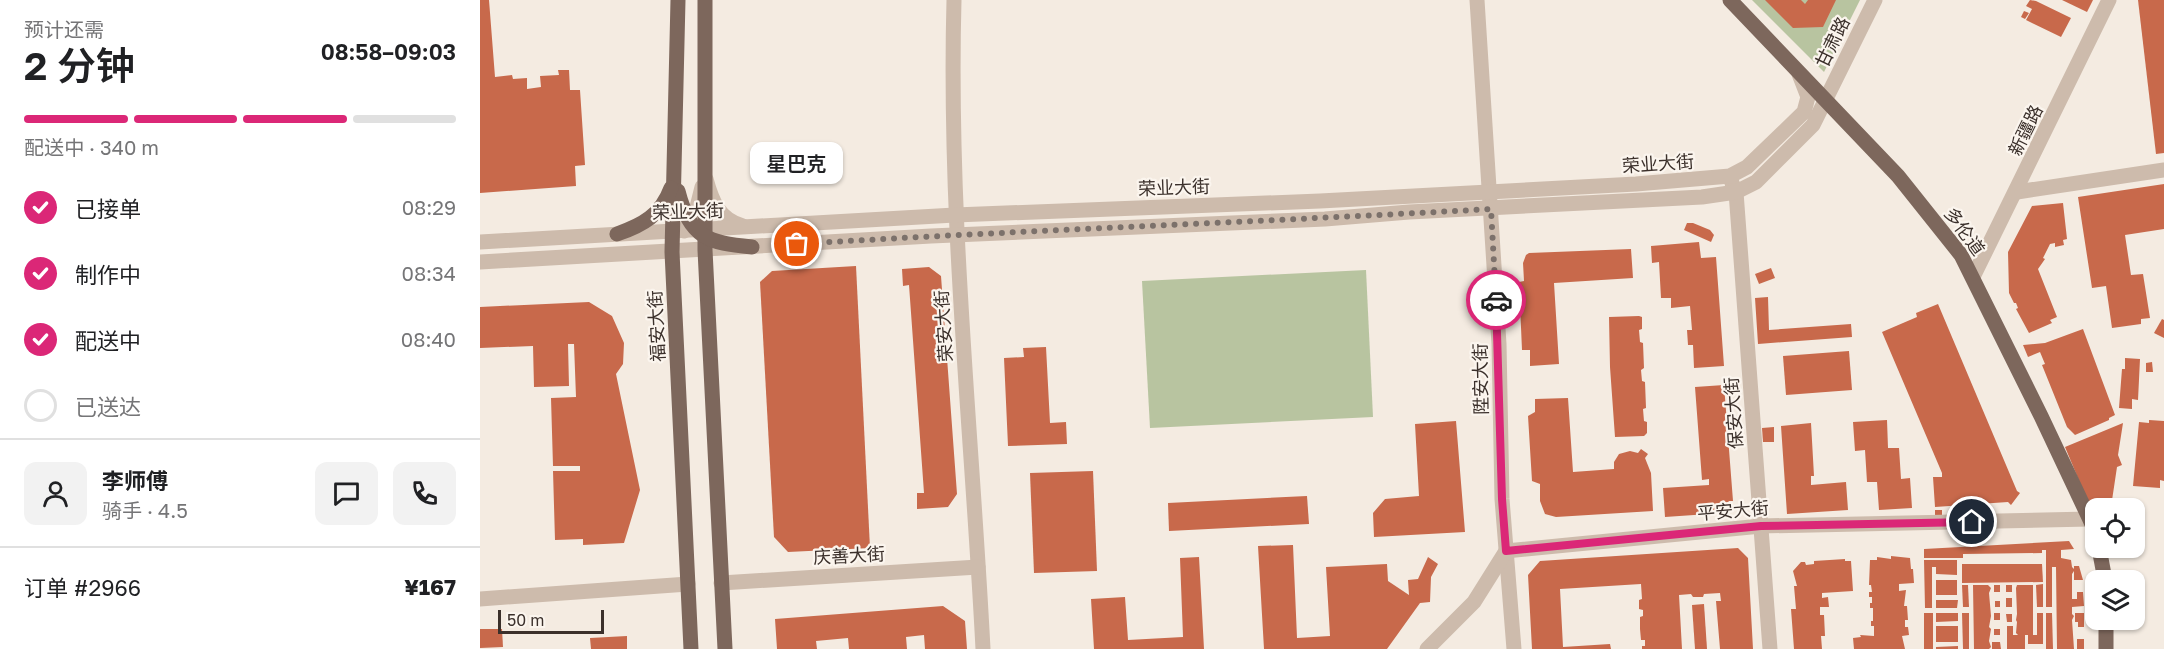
<!DOCTYPE html>
<html lang="zh">
<head>
<meta charset="utf-8">
<style>
  body { margin:0; font-family:"Golos Text","Noto Sans SC",sans-serif; background:#f2f2f2; color:#202124; height:100vh; display:flex; flex-direction:column; font-size:22px; white-space:nowrap }
  * { box-sizing:border-box; margin:0 }
  p { font-size:20px; color:#757577 }
  .icon { flex:none; width:33px; height:33px; fill:none; stroke:currentColor; stroke-width:2; stroke-linecap:round; stroke-linejoin:round }
  .map { position:relative; flex:1; overflow:hidden }
  .sheet { display:flex; flex-direction:column; background:#fff; width:480px }
  .sheet>* { flex:none }
  .controls { position:absolute; left:1605px; top:498px; display:grid; gap:12px }
  .controls a { display:grid; place-items:center; width:60px; height:60px; border-radius:12px; background:#fff; box-shadow:0 2px 4px #0004; font-size:30px }
  .scale { position:absolute; left:18px; bottom:15px; width:106px; box-sizing:border-box; padding-left:6px; border:3px solid #3b302b; border-top:0; font-size:16px; line-height:21px; white-space:nowrap; color:#3b302b; -webkit-text-stroke:4px #fbf5ee; paint-order:stroke }
  .pin { position:absolute; display:grid; place-items:center; width:51px; height:51px; color:#fff; margin:-26px; border:3px solid #fff; border-radius:50%; box-shadow:0 2px 6px #0007 }
  .courier { position:absolute; display:grid; place-items:center; width:60px; height:60px; margin:-30px; border:4px solid #db2777; border-radius:50%; background:#fff; color:#222; box-shadow:0 2px 8px #0007 }
  .bubble { position:absolute; height:42px; border-radius:12px; background:#fff; box-shadow:0 2px 4px #0004; font-size:20px; font-weight:600; line-height:42px; text-align:center }
  .overview em { font-style:normal; font-weight:600 }
  .overview div { display:flex; flex-direction:column-reverse }
  .overview { display:flex; align-items:center; justify-content:space-between; height:102px; padding:0 24px }
  h1 { font-size:39px; font-weight:600; line-height:45px }
  .bar { display:grid; grid-template-columns:repeat(4,1fr); gap:9px 6px; align-content:center; height:72px; padding:0 24px }
  .bar i { height:8px; border-radius:4px; background:#e0e0e0 }
  .bar .selected { background:#db2777 }
  .bar p { grid-column:span 4 }
  .line { display:flex; align-items:center; gap:15px; padding:0 24px; border-top:2px solid #e0e0e0 }
  .line div { flex:1 }
  .round { display:grid; place-items:center; flex:none; width:63px; height:63px; border-radius:12px; background:#f2f2f2 }
  ol { padding:0 24px; list-style:none }
  li { display:flex; align-items:center; gap:18px; height:66px }
  li p { margin-inline-start:auto }
  li .icon { padding:6px; border-radius:50%; background:#db2777; color:#fff; stroke-width:4 }
  li:last-child { color:#757577 }
  li i { width:33px; height:33px; border:3px solid #e0e0e0; border-radius:50% }
  main { display:flex; flex:1; min-height:0 }
  .map>svg:first-child { display:block }
</style>
</head>
<body>
<main>
<section class="sheet">
<div class="overview"><div><h1>2 分钟</h1><p>预计还需</p></div><em>08:58–09:03</em></div>
<div class="bar"><i class="selected"></i><i class="selected"></i><i class="selected"></i><i></i><p>配送中 · 340 m</p></div>
<ol>
<li><svg class="icon" aria-label="check" viewBox="0 0 24 24"><path d="M5 12l5 5 9-10"/></svg>已接单<p>08:29</p></li>
<li><svg class="icon" aria-label="check" viewBox="0 0 24 24"><path d="M5 12l5 5 9-10"/></svg>制作中<p>08:34</p></li>
<li><svg class="icon" aria-label="check" viewBox="0 0 24 24"><path d="M5 12l5 5 9-10"/></svg>配送中<p>08:40</p></li>
<li><i></i>已送达</li>
</ol>
<div class="line" style="height:108px"><a class="round"><svg class="icon" aria-label="person" viewBox="0 0 24 24"><circle cx="12" cy="8" r="4"/><path d="M4 21q1-7 8-7t8 7"/></svg></a><div><b>李师傅</b><p>骑手 · 4.5</p></div><a class="round"><svg class="icon" aria-label="chat" viewBox="0 0 24 24"><path d="M4 5h16v11H9l-5 4z"/></svg></a><a class="round"><svg class="icon" aria-label="phone" viewBox="0 0 24 24"><path d="M5 4h4l2 5-3 2q2 4 5 5l2-3 5 2v4C11 20 4 13 5 4z"/></svg></a></div>
<div class="line" style="height:78px"><div>订单 #2966</div><b>¥167</b></div>
</section>
<div class="map">
<svg width="1684" height="649" viewBox="0 0 1684 649">
  <rect width="100%" height="100%" fill="#f4ebe1"/>
  <g fill="#b8c4a0">
    <path d="M1272,0H1380L1344,72Z"/>
    <path d="M886,270L893,417L670,428L662,281Z"/>
  </g>
  <g fill="#c8694b">
    <path d="M0,0H9L15,77L32,75L33,79L47,78V89L61,87L60,76L79,75L78,70H89L90,90H100L105,165L95,166L96,186L0,193Z"/>
    <path d="M1285,0H1321L1325,4L1328,0H1356L1343,27L1313,28Z"/>
    <path d="M1550,0L1556,1L1591,18L1581,37L1546,20L1552,9L1546,6Z"/>
    <path d="M1582,0H1613L1607,12Z"/>
    <path d="M1658,0H1684V153L1676,154Z"/>
    <path d="M1544,11L1549,13L1545,19L1541,17Z"/>
    <path d="M1684,184V229L1645,235L1651,275L1663,274L1670,318L1661,319V324L1632,328L1626,286L1612,288L1598,197Z"/>
    <path d="M1583,203L1587,239L1583,240L1584,245L1575,247V243L1570,244L1563,258L1565,259L1558,269L1577,317L1570,320L1572,323L1549,333L1536,309L1538,308L1536,303H1534L1529,293L1528,252L1552,206Z"/>
    <path d="M1207,223H1213L1230,230L1234,235L1231,242L1204,230Z"/>
    <path d="M1219,242L1221,258L1236,257L1244,366L1214,368L1213,345H1208L1207,330H1212L1210,306L1191,308V298H1181L1179,262L1172,263L1171,246Z"/>
    <path d="M1151,249L1153,278L1074,283L1079,364L1050,366V350H1042L1039,282L1044,281L1043,263L1046,255L1049,253Z"/>
    <path d="M376,266L390,548L308,552L294,537L280,282L292,271Z"/>
    <path d="M449,267L461,276L477,494L468,507L437,509V493H444L429,285L423,286L422,269Z"/>
    <path d="M1291,268L1295,278L1279,284L1275,274Z"/>
    <path d="M1288,297L1289,330L1371,324L1372,337L1278,344L1275,298Z"/>
    <path d="M109,302L132,316L144,343L143,364L136,374L160,490L144,543L103,545V539L75,540L73,471H100V466H73L71,398L96,397L94,344H88L89,386L54,387L53,346L0,348V307Z"/>
    <path d="M1458,304L1537,491L1540,493L1531,505L1528,502L1455,507L1453,477H1462V473L1402,332L1437,317L1436,313Z"/>
    <path d="M1159,316L1162,317V329L1159,330L1160,342L1163,343L1164,368L1161,370L1162,381L1165,382L1166,408L1163,409L1164,421L1167,422V433L1164,436L1135,437L1130,367L1129,317Z"/>
    <path d="M1682,319L1684,320V338L1674,333Z"/>
    <path d="M1603,329L1635,415L1629,418V420L1595,435L1587,427L1562,365L1565,364L1560,352L1548,357L1543,345L1565,343Z"/>
    <path d="M566,347L570,423L586,422L587,444L528,446L524,358L544,357L543,348Z"/>
    <path d="M1369,351L1372,390L1306,395L1303,356Z"/>
    <path d="M1645,358L1660,359L1658,400L1652,399V409L1639,408L1642,369H1645Z"/>
    <path d="M1672,362L1673,372H1666V363Z"/>
    <path d="M1244,385L1253,501H1249L1243,508V513L1185,517L1183,488L1229,485V479L1222,480L1215,387Z"/>
    <path d="M1088,398L1093,472L1134,469V462L1139,454L1150,451L1158,453L1161,449L1168,454L1165,458L1171,473L1173,511L1076,517L1065,514L1060,501V484L1052,481L1048,416L1055,412V399Z"/>
    <path d="M1407,420L1408,448H1419L1421,479L1430,478L1432,508L1399,510L1397,482H1387L1385,450L1375,451L1373,422Z"/>
    <path d="M1669,420L1684,421V481L1680,480V488L1653,486L1659,422L1669,423Z"/>
    <path d="M976,421L985,532L894,537L893,513L905,499L939,496L935,424Z"/>
    <path d="M1331,423L1334,476H1331V485L1366,482L1368,510L1307,514L1301,426Z"/>
    <path d="M1643,423L1638,455L1642,465L1637,467L1631,507L1616,508V513L1613,514L1585,447Z"/>
    <path d="M1294,427V442H1283L1282,428Z"/>
    <path d="M613,471L617,571L554,573L550,473Z"/>
    <path d="M827,496L829,524L689,531L688,503Z"/>
    <rect x="1455" y="510" width="7" height="6"/>
    <path d="M1589,541L1594,549L1581,550V558L1591,560L1592,567L1594,569V566H1599L1603,580H1594V571L1592,574V599H1597V592H1603L1604,606L1592,607V614L1594,616L1592,620L1594,649H1577L1576,567H1572V607H1566V550H1562V553L1483,554V558H1444V549Z"/>
    <path d="M813,545L817,638L850,636L846,567L907,564L908,581L929,595L928,580L938,579L948,557L958,564L951,577L950,602L940,603L907,649H784L778,546Z"/>
    <path d="M1258,548L1268,558L1273,649H1240L1236,601H1241L1240,593L1224,594L1223,597H1213L1211,594L1199,595L1202,649H1162V646H1165V640H1161L1160,629V617L1163,616V610L1159,609V600L1162,599L1161,584L1080,589L1083,647L1130,644L1131,649H1052L1048,575L1060,561Z"/>
    <path d="M1411,556L1430,558L1431,569H1433L1434,583L1419,584V591L1426,590L1424,606H1427L1428,620H1425V627H1428L1429,635L1422,636L1425,649H1374L1373,638L1381,637L1380,635L1394,636V626H1391V621H1393V608H1390V603H1392V597H1389V592H1392L1391,585H1389L1390,560H1397V557L1411,559Z"/>
    <path d="M719,557L724,649H614L611,599L645,597L648,640L703,637L700,558Z"/>
    <path d="M1365,559V561H1371L1373,591L1342,593V598L1348,597L1349,607H1340V615H1344L1345,636H1341L1342,649H1314L1311,609H1316L1314,586H1317L1313,571L1321,562H1325L1326,565L1334,564V561Z"/>
    <path d="M1444,560H1477V575L1456,574V567H1452V608H1445Z"/>
    <path d="M1482,564H1562L1563,582L1482,583Z"/>
    <rect x="1456" y="580" width="21" height="15"/>
    <path d="M1563,584V607H1557L1556,585Z"/>
    <path d="M1482,585H1488L1489,607H1483Z"/>
    <path d="M1493,585H1508L1511,588L1509,593L1511,616L1509,627L1511,629L1509,641L1511,647L1509,649H1494Z"/>
    <rect x="1514" y="585" width="6" height="7"/>
    <rect x="1526" y="585" width="6" height="7"/>
    <path d="M1537,585H1553V635H1557V613H1563V644H1548V635H1545V649H1527V626H1533V635H1538L1536,633L1537,622L1536,620L1537,614L1536,588Z"/>
    <rect x="1526" y="598" width="6" height="9"/>
    <path d="M1456,600H1478L1477,608H1456Z"/>
    <rect x="1515" y="601" width="5" height="6"/>
    <path d="M1224,604L1227,649H1215L1212,605Z"/>
    <path d="M463,606L485,621L487,649H445L444,635L426,637L427,649H369L368,638L336,641L337,649H297L295,619Z"/>
    <rect x="1444" y="613" width="9" height="36"/>
    <path d="M1456,613H1478V621L1456,622Z"/>
    <path d="M1482,613H1489V649H1483Z"/>
    <rect x="1514" y="613" width="6" height="7"/>
    <path d="M1566,613H1572L1573,649H1566Z"/>
    <path d="M1595,613H1604V627H1598V622H1595Z"/>
    <path d="M1526,614H1532V622H1527Z"/>
    <rect x="1456" y="626" width="22" height="16"/>
    <path d="M0,629H22L23,647L0,648Z"/>
    <rect x="1514" y="629" width="6" height="6"/>
    <path d="M147,636V649H111L110,638Z"/>
    <rect x="1597" y="639" width="7" height="10"/>
    <path d="M1512,642H1520L1521,649H1512Z"/>
    <path d="M1478,646V649H1456V647Z"/>
  </g>
  <g fill="none" stroke-linecap="round" stroke-linejoin="round">
    <g stroke="#cdbbac" stroke-width="15">
      <path d="M474,0C468,217 492,433 503,649"/>
      <path d="M997,0L1019,344L1022,499L1034,649"/>
      <path d="M226,179C232,201 239,220 263,226"/>
      <path d="M1252,183L1256,192L1290,649"/>
      <path d="M1537,192L1684,170"/>
      <path d="M204,231L217,207L222,187"/>
      <path d="M0,242L475,215L840,201L1156,184L1250,176L1267,167L1324,112L1328,97L1319,74"/>
      <path d="M0,262L451,236L845,219L929,212L1222,197L1256,192L1276,182L1333,125L1395,0"/>
      <path d="M1493,277L1629,0"/>
      <path d="M241,583L498,567"/>
      <path d="M0,599L208,584"/>
      <path d="M947,649L994,602L1026,551L1281,526L1610,519"/>
    </g>
    <g stroke="#7d675c" stroke-width="15">
      <path d="M198,0L192,252L211,649"/>
      <path d="M225,0V250L245,649"/>
      <path d="M1250,0L1418,176L1481,255L1561,416L1612,524L1616,535"/>
      <path d="M198,191C210,238 228,243 272,247"/>
      <path d="M137,234C163,225 181,215 191,188"/>
      <path d="M1619,548L1625,580"/>
      <path d="M1626,620V649"/>
    </g>
  </g>
  <g fill="none" stroke-linecap="round" stroke-linejoin="round">
    <path stroke="#7c716b" stroke-width="6" stroke-dasharray="0 10.8" d="M317,244C548,230 780,222 1011,209L1016,300"/>
    <path stroke="#db2777" stroke-width="8" d="M1016,300L1022,499L1026,551L1281,526L1492,522"/>
  </g>
  <g text-anchor="middle" dominant-baseline="central" stroke-width="4.5" stroke-linejoin="round" paint-order="stroke">
    <g font-size="18" fill="#3b302b" stroke="#fbf5ee">
      <text transform="translate(1352 42) rotate(-64)">甘肃路</text>
      <text transform="translate(1545 130) rotate(-64)">新疆路</text>
      <text transform="translate(1178 163) rotate(-4)">荣业大街</text>
      <text transform="translate(694 187) rotate(-2)">荣业大街</text>
      <text transform="translate(208 211) rotate(-2)">荣业大街</text>
      <text transform="translate(1485 231) rotate(54)">多伦道</text>
      <text transform="translate(176 326) rotate(-93)">福安大街</text>
      <text transform="translate(463 326) rotate(-94)">荣安大街</text>
      <text transform="translate(1000 379) rotate(-91)">陞安大街</text>
      <text transform="translate(1253 413) rotate(-94)">保安大街</text>
      <text transform="translate(1253 510) rotate(-5)">平安大街</text>
      <text transform="translate(369 555) rotate(-3)">庆善大街</text>
    </g>
  </g>
</svg>
<div class="controls">
<a><svg class="icon" aria-label="locate" viewBox="0 0 24 24"><circle cx="12" cy="12" r="6"/><path d="M12 2v4M12 18v4M2 12h4M18 12h4"/></svg></a>
<a><svg class="icon" aria-label="layers" viewBox="0 0 24 24"><path d="M12 4l9 5-9 5-9-5zM3 14l9 5 9-5"/></svg></a>
</div>
<div class="scale">50 m</div>
<div class="pin" style="left:317px;top:244px;background:#ea580c"><svg class="icon" aria-label="bag" viewBox="0 0 24 24"><path d="M5 8h14l-1 12H6zM9 8a3 3 0 0 1 6 0"/></svg></div>
<div class="pin" style="left:1492px;top:522px;background:#1f2937"><svg class="icon" aria-label="home" viewBox="0 0 24 24"><path d="M3 11l9-7 9 7M6 9v11h12V9"/></svg></div>
<div class="courier" style="left:1016px;top:300px"><svg class="icon" aria-label="car" viewBox="0 0 24 24"><path d="M5 17H2v-5l4-1 3-4h7l3 4 3 1v5h-3M9 17h6M6 11h13"/><circle cx="7" cy="17" r="2"/><circle cx="17" cy="17" r="2"/></svg></div>
<div class="bubble" style="left:270px;top:142px;width:93px">星巴克</div>
</div>
</main>
</body>
</html>
